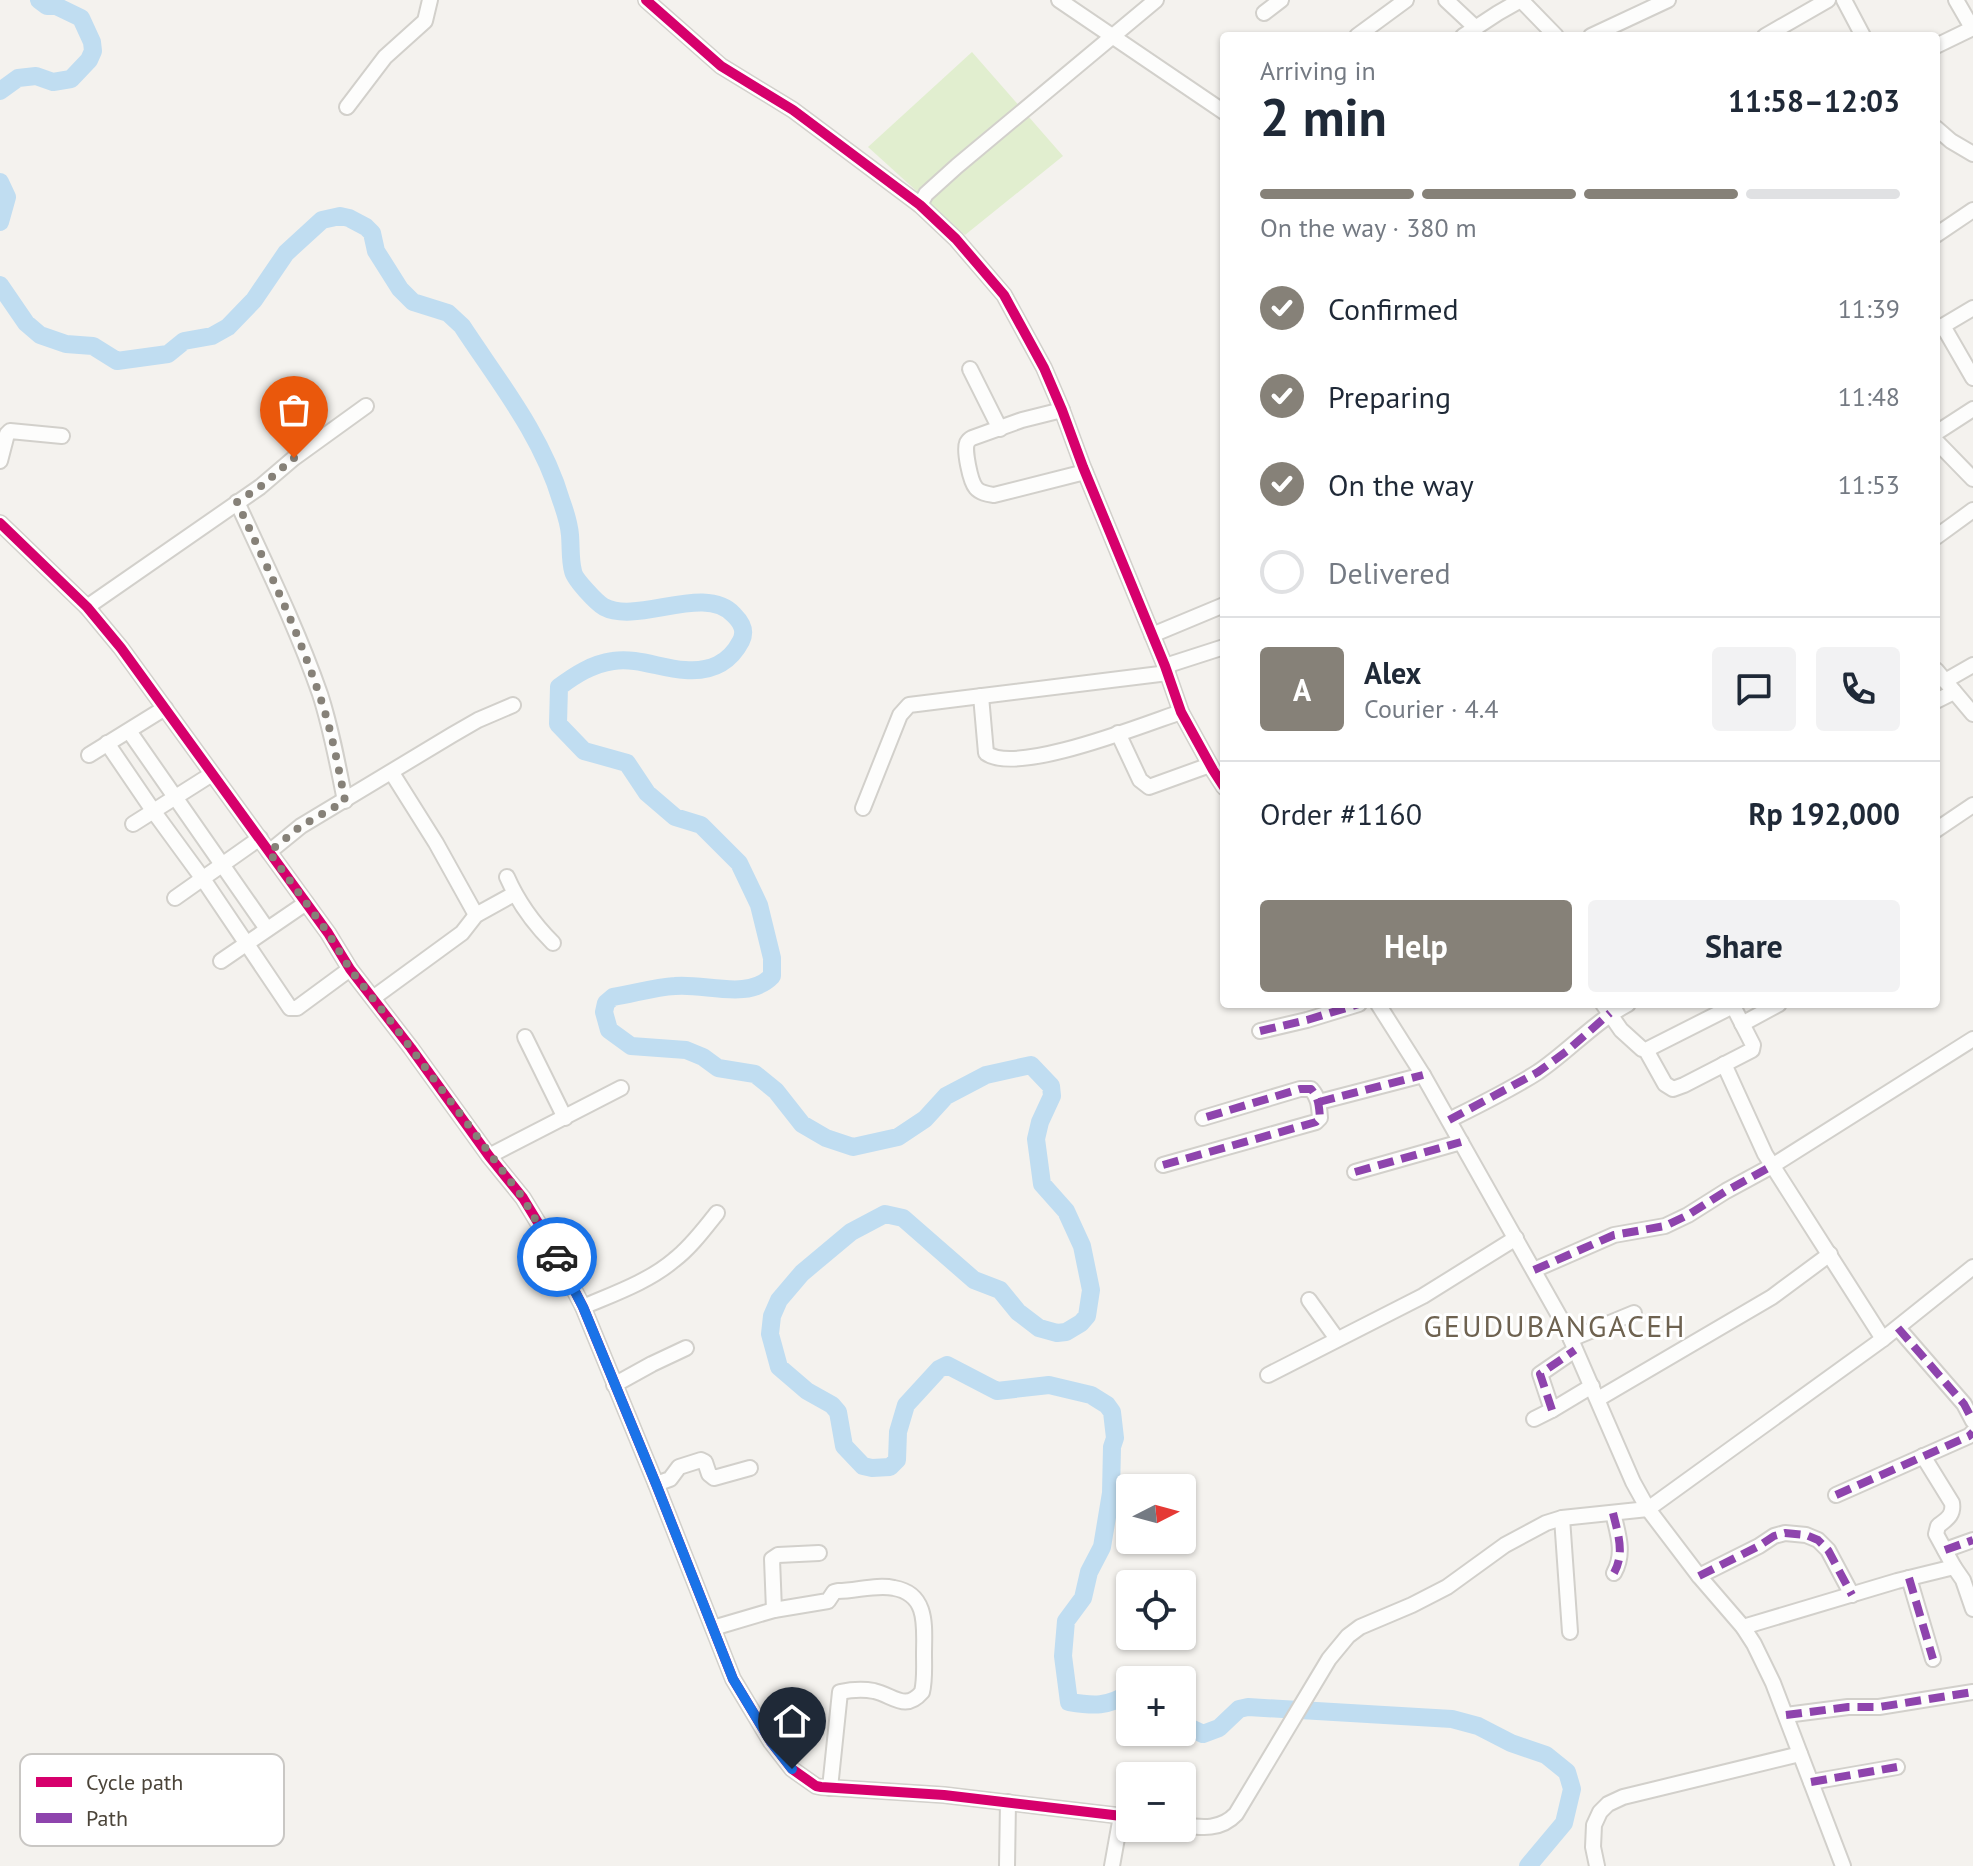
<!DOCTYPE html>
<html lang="en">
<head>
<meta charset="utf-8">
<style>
  body { margin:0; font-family:"PT Sans",sans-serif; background:#f2f2f3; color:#1f2937; height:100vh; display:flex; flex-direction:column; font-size:30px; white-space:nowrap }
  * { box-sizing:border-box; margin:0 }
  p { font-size:26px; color:#747a83 }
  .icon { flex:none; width:44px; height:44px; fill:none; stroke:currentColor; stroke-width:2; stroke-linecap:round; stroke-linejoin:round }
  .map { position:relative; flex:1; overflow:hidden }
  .side { position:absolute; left:1220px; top:32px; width:720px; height:976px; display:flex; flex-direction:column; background:#fff; border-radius:8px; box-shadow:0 2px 6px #0004 }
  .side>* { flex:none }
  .needle { width:52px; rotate:84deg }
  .tools { position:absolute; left:1116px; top:1474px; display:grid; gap:16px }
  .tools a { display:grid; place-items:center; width:80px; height:80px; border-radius:8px; background:#fff; box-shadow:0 2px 6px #0004; font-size:40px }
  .pin { position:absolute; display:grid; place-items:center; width:68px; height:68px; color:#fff; margin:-82px -34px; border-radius:50% 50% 50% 0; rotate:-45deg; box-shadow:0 0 8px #0007 }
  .pin .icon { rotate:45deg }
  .courier { position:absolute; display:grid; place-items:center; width:80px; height:80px; margin:-40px; border:6px solid #1a73e8; border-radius:50%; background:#fff; color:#222; box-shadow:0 2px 10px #0007 }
  .head em { font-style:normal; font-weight:700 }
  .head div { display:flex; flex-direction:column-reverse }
  .head { display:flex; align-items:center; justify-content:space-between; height:136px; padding:0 40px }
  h1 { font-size:52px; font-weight:700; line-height:60px }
  .bar { display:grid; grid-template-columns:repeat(4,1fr); gap:12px 8px; align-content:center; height:96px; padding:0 40px }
  .bar i { height:10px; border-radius:6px; background:#e0e1e3 }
  .bar .active { background:#868178 }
  .bar p { grid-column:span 4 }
  .line { display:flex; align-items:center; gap:20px; padding:0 40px; border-top:2px solid #e0e1e3 }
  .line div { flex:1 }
  .round { display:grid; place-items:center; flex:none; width:84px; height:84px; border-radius:8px; background:#f2f2f3 }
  ol { padding:0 40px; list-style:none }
  li { display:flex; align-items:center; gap:24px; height:88px }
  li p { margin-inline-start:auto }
  li .icon { padding:8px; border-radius:50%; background:#868178; color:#fff; stroke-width:4 }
  li:last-child { color:#747a83 }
  li i { width:44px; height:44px; border:4px solid #e0e1e3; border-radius:50% }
  .button { display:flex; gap:16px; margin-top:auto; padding:16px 40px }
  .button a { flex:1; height:92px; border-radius:8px; background:#868178; color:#fff; font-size:32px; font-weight:700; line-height:92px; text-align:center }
  .button a+a { background:#f2f2f3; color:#1f2937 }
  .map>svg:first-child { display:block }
</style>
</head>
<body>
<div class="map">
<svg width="1973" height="1866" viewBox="0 0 1973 1866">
  <rect width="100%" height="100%" fill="#f4f2ee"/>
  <path fill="#e1eecf" d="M972,52L1063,156L965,235L868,147Z"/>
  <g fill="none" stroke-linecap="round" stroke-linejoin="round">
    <g stroke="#c0ddf1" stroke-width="18">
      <path d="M0,91L18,78L36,76L53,82L71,79L89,60L93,51L92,42L81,18L56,6H47L39,0"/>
      <path d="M0,182L7,197L0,222"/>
      <path d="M0,285L26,323L40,335L66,344L93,346L117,361L168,354L184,341L212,336L228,327L254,300L286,253L322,220L340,216L349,218L366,227L372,233L376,251L400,289L413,302L448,313L462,326C498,381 542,435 561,500C565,511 569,523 570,535C571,547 570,560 573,571C574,579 597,603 604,607C638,625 705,583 734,615C742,623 746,631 741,641C729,664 710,672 685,670C662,669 637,657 613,661C592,664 575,675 559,687L558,724L584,751L627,763L647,793L675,817L701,825L739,863L759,905L772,958V976C748,1001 706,983 675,986C654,987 633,994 613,997L606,1003L604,1012L609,1030L631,1046L686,1050L703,1057L718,1068L755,1074L776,1091L802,1124L826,1138L853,1147L898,1137L925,1119L946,1096L986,1075L1031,1065L1051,1086L1052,1096L1040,1122L1036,1139L1042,1184L1066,1211L1082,1246L1091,1290L1087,1316L1081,1323L1066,1332L1057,1333L1039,1328L1018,1312L1000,1290L974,1280L903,1218L885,1214L851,1232L802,1273L779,1300L772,1316L770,1334L779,1367L807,1391L832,1405L838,1412L844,1446L863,1466L872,1468L890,1467L897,1460L898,1432L906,1405L939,1369L947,1365L997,1391L1049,1385L1091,1395L1107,1405L1112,1412L1115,1438L1112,1447L1111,1493L1102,1547L1089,1572L1083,1598L1066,1621L1063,1656L1069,1702C1094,1706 1107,1707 1130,1693"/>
      <path d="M1182,1724L1203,1734L1219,1728L1239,1709L1248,1707L1452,1719L1478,1726L1511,1743L1546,1755L1567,1772L1572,1789L1564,1823L1528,1866"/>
    </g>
    <g stroke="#d2d0cb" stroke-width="18">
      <g id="minor">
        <path d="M646,0L721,66L793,110L920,205L956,239L1004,295L1044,368L1062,410L1083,467L1165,666L1181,712L1213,770L1224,787"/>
        <path d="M1059,0L1224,112"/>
        <path d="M1446,0L1476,28"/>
        <path d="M1521,0L1556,36"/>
        <path d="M1844,0L1863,36"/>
        <path d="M1264,13L1281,0"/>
        <path d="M1357,36L1406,0"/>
        <path d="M1463,36L1498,13L1521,0"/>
        <path d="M1591,36L1668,0"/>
        <path d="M1765,36L1828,0"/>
        <path d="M1936,46L1969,30L1971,26L1956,0"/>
        <path d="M347,107L385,57L425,21L430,0"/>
        <path d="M1936,128L1951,141L1973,154"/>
        <path d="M920,205L926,194L957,166L1156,0"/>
        <path d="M1936,235L1973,210"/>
        <path d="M1943,326L1973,378"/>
        <path d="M1936,330L1973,308"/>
        <path d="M970,369L1000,429"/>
        <path d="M1062,410L1022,420L972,438C970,439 968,441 967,443C964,450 970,481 976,488C980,493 988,494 994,495L1085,472"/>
        <path d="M1936,433L1973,409"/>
        <path d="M1936,441L1973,479"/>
        <path d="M0,461L7,434L10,431L62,436"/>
        <path d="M237,502C266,565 297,628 320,694C331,728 338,765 345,801"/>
        <path d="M0,523L87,607L121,648L328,933L350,969L411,1048L489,1156L523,1198L548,1239L583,1307L656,1484L733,1679L771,1742L792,1769L816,1786L821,1787L944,1795L1130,1817"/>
        <path d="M1936,537L1973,510"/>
        <path d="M87,607L260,487L294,458L366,406"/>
        <path d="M1152,635L1224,605"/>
        <path d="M1165,666L1224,647"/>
        <path d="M1936,670L1973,714"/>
        <path d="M1945,681L1973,665"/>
        <path d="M981,696L986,753C1016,776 1145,724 1181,712"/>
        <path d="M1936,701L1954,692"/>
        <path d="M129,731L267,929"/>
        <path d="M1118,733L1140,780L1149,787L1210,765"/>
        <path d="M107,743L154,812L203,879L290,1008H297L350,969"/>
        <path d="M89,755L165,708"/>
        <path d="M392,773L436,843L476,915"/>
        <path d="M863,808L900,715L909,705L1168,673"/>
        <path d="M133,824L212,774"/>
        <path d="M1936,830L1973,805"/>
        <path d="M269,852L301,826L452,735L478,720L513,705"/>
        <path d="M507,877C518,902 533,923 553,943"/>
        <path d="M175,898L260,838"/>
        <path d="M221,961L306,903"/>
        <path d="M373,998L462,933L476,915L514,894"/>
        <path d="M1378,1004L1423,1075L1566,1328L1633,1482L1648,1509L1699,1576L1743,1627L1754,1644L1773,1683L1843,1866"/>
        <path d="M1603,1004L1621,1030L1642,1049L1646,1050L1733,1006"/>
        <path d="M1742,1024L1779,1004"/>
        <path d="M1260,1031L1307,1020L1359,1004"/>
        <path d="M525,1037L565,1118"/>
        <path d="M1646,1050L1665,1084L1673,1089L1684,1085L1752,1050L1753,1045L1732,1004"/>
        <path d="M1724,1064L1765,1154L1883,1339"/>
        <path d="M1319,1102L1423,1075"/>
        <path d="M1449,1120C1479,1105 1510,1090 1538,1072C1569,1051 1594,1022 1628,1004"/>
        <path d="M489,1156L621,1088"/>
        <path d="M1163,1165L1316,1122L1320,1118C1319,1106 1319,1098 1311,1089H1300L1203,1118"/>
        <path d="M1355,1172L1461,1142"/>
        <path d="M1534,1270L1614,1235L1665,1226L1688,1215L1726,1191L1772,1166L1973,1039"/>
        <path d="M1309,1300L1337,1339"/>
        <path d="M583,1307C613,1294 648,1282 674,1260C691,1247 704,1229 717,1213"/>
        <path d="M1898,1328L1964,1404L1973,1421"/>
        <path d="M1571,1339L1634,1313"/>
        <path d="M1268,1375L1423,1296L1516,1238"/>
        <path d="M614,1385L652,1364L686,1348"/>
        <path d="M1598,1399L1772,1297L1830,1254"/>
        <path d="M1552,1410L1540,1374L1575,1350"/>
        <path d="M1534,1419L1552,1410L1592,1386"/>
        <path d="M1923,1456L1952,1503C1954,1515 1947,1519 1938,1526L1936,1534L1954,1567"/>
        <path d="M656,1484L670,1479L679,1467L701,1460L705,1462L709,1474L714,1478L750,1468"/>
        <path d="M1836,1495L1969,1436L1973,1432"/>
        <path d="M1613,1513C1618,1534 1625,1553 1614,1573"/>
        <path d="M1562,1518L1570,1632"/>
        <path d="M1945,1550L1973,1540"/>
        <path d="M1699,1576L1759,1546L1774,1536L1785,1533L1806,1535L1818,1540L1828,1550L1852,1595"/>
        <path d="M1909,1578L1933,1659"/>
        <path d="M774,1610L772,1559L778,1555L819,1553"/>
        <path d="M1743,1627L1897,1581L1954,1567L1963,1580L1973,1609"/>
        <path d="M713,1628L774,1610L828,1601L834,1592L838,1591C856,1591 877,1584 894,1588C929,1594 924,1628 924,1654C924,1667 925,1680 922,1692C905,1712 893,1695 874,1691C863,1689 850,1690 840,1692L830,1788"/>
        <path d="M1786,1715L1848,1707H1879L1973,1692"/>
        <path d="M1811,1782L1897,1767"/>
        <path d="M1182,1825C1202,1828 1221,1830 1236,1814L1329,1659L1348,1636L1360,1627L1412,1605L1447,1587L1505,1545L1546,1523L1562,1518L1648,1509L1883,1339L1973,1267"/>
        <path d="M1007,1866L1008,1802"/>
        <path d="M1112,1866L1121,1816"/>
        <path d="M1597,1866L1593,1847L1594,1825L1600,1812L1608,1804L1623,1797L1656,1789L1800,1754"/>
      </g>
    </g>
    <use href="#minor" stroke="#fdfdfc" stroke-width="14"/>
    <g stroke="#8e44ad" stroke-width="8" stroke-dasharray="16 8" stroke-linecap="butt">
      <path d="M1260,1031L1307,1020L1359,1004"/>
      <path d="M1319,1102L1423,1075"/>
      <path d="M1449,1120L1538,1072L1567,1051L1610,1013"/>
      <path d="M1163,1165L1316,1122L1320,1118C1319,1106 1319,1098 1311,1089H1300L1203,1118"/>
      <path d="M1355,1172L1461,1142"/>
      <path d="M1534,1270L1614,1235L1665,1226L1688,1215L1726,1191L1772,1166"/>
      <path d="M1898,1328L1964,1404L1973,1421"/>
      <path d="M1552,1410L1540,1374L1575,1350"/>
      <path d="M1836,1495L1969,1436L1973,1432"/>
      <path d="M1613,1513C1618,1534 1625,1553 1614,1573"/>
      <path d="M1945,1550L1973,1540"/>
      <path d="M1699,1576L1759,1546L1774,1536L1785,1533L1806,1535L1818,1540L1828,1550L1852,1595"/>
      <path d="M1909,1578L1933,1659"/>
      <path d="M1786,1715L1848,1707H1879L1973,1692"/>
      <path d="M1811,1782L1897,1767"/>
    </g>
    <g stroke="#fff" stroke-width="15">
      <g id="cycleway">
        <path d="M646,0L721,66L793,110L920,205L956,239L1004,295L1044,368L1062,410L1083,467L1165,666L1181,712L1213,770L1224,787"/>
        <path d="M0,523L87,607L121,648L328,933L350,969L411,1048L489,1156L523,1198L548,1239L583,1307L656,1484L733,1679L771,1742L792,1769L816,1786L821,1787L944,1795L1130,1817"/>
      </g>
    </g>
    <use href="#cycleway" stroke="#d6006c" stroke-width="10"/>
  </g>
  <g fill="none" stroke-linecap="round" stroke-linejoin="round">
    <path stroke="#868178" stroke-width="8" stroke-dasharray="0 14.4" d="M294,458L260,487L237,502C266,565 297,628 319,694C331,728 338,765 345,801L301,826L269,852L328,933L350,969L392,1023L523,1198L557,1257"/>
    <path stroke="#1a73e8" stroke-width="10" d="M557,1257L583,1307L656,1484L733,1679L771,1742L792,1769"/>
  </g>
  <g text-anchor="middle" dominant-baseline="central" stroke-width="6" stroke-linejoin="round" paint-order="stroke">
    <g font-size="30" letter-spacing="2" fill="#6e6250" stroke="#fff">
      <text x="1555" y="1325">GEUDUBANGACEH</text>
    </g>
  </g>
  <rect x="20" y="1754" width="264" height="92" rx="12" fill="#fff" stroke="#c9c7c4" stroke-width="2"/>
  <rect x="36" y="1777" width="36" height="10" fill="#d6006c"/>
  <rect x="36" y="1813" width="36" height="10" fill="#8e44ad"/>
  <g font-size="22" fill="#4b4439">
    <text x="86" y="1790">Cycle path</text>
    <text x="86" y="1826">Path</text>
  </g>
</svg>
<div class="tools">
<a><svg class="needle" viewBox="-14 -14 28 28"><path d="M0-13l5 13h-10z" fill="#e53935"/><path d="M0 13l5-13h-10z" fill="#747a83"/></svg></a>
<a><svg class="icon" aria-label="locate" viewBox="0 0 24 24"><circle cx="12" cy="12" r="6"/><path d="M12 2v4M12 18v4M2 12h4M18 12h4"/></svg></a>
<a>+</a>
<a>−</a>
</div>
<div class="pin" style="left:294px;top:458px;background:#ea580c"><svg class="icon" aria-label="bag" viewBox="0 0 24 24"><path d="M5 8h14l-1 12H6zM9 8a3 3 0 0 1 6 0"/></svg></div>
<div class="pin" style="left:792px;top:1769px;background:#1f2937"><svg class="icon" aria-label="home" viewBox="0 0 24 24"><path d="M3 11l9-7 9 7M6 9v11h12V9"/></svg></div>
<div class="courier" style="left:557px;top:1257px"><svg class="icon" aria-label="car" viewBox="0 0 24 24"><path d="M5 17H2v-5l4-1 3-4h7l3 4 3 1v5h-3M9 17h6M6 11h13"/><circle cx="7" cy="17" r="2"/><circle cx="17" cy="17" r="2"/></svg></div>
<section class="side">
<div class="head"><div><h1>2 min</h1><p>Arriving in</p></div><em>11:58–12:03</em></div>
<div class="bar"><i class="active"></i><i class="active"></i><i class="active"></i><i></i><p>On the way · 380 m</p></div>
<ol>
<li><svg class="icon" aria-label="check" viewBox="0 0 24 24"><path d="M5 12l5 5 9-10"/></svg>Confirmed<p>11:39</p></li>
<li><svg class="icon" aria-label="check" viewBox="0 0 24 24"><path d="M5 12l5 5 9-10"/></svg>Preparing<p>11:48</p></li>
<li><svg class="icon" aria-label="check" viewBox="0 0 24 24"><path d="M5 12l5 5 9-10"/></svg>On the way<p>11:53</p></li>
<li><i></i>Delivered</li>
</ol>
<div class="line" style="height:144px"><b class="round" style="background:#868178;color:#fff">A</b><div><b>Alex</b><p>Courier · 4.4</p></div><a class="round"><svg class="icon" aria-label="chat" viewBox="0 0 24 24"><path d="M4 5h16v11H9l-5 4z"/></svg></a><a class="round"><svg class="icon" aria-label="phone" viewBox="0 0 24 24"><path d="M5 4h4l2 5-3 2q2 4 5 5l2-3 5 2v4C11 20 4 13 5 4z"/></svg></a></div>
<div class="line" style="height:104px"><div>Order #1160</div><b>Rp 192,000</b></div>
<div class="button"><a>Help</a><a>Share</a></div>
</section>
</div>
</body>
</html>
